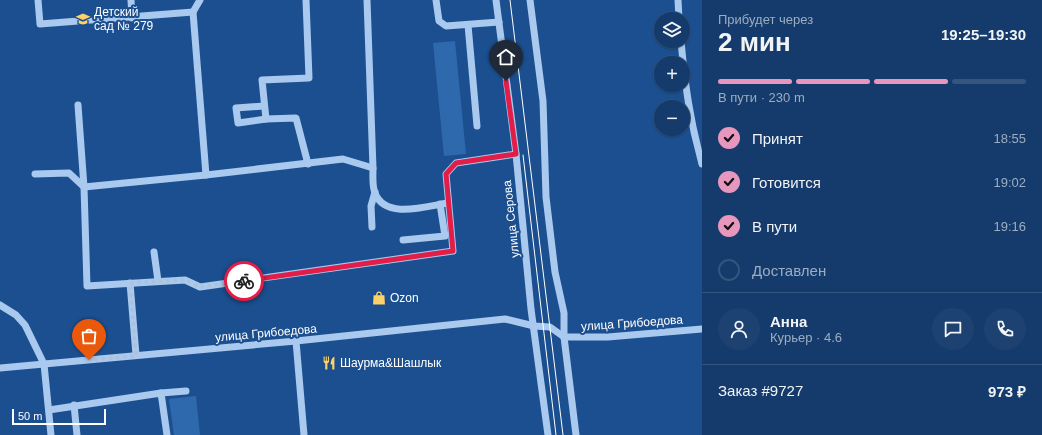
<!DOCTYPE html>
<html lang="ru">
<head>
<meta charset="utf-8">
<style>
  body { margin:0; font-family:Helvetica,sans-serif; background:#1d4271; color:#f1f3f6; height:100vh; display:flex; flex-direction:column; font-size:15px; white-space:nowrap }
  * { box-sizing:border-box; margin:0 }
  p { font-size:13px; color:#9dadc1 }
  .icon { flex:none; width:22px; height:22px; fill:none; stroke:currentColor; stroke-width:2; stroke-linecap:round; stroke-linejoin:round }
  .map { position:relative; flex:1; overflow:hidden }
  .side { display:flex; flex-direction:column; background:#143b6b; width:340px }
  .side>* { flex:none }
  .buttons { position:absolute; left:654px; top:12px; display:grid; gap:8px }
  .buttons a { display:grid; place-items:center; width:36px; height:36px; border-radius:50%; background:#143b6b; box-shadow:0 1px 3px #0004,0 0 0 1px #33557e; font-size:20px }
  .scale { position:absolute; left:12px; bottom:10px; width:94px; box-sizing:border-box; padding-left:4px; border:2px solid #fff; border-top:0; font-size:11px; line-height:14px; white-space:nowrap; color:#fff; -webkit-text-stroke:3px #1b4f8f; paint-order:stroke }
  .pin { position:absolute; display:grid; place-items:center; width:34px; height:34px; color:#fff; margin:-41px -17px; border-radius:50% 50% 50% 0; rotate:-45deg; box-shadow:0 0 4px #0007 }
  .pin .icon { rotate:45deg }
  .courier { position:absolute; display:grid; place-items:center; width:40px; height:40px; margin:-20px; border:3px solid #e11d48; border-radius:50%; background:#fff; color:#222; box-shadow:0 1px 5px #0007 }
  .summary em { font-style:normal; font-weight:700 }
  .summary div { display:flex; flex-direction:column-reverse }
  .summary { display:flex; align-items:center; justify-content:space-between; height:68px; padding:0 16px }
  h1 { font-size:26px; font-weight:700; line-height:30px }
  .bar { display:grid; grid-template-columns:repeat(4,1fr); gap:6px 4px; align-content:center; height:48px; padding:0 16px }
  .bar i { height:5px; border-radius:3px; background:#33557e }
  .bar .active { background:#e797bd }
  .bar p { grid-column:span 4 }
  .line { display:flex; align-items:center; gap:10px; padding:0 16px; border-top:1px solid #33557e }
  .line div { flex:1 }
  .round { display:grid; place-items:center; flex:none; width:42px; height:42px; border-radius:21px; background:#1d4271 }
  ol { padding:0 16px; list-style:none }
  li { display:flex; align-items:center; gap:12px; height:44px }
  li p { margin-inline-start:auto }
  li .icon { padding:4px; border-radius:50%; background:#e797bd; color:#111; stroke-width:4 }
  li:last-child { color:#9dadc1 }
  li i { width:22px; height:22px; border:2px solid #33557e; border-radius:50% }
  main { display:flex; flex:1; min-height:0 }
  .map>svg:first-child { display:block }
</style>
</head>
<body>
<main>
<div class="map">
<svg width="702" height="435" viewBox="0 0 702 435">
  <rect width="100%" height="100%" fill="#1b4f8f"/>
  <g fill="#2e69ad">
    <path d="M455,41L466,154L444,156L433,43Z"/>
    <path d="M196,396L200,435H174L169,399Z"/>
  </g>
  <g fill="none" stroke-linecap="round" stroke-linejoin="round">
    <g stroke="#a9c9ee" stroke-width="7">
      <path d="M38,0L40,24L193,12"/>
      <path d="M131,0L132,18"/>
      <path d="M200,0L193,12L206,175"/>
      <path d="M306,0L309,78L262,80L266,119L296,118L308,164"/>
      <path d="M367,0L373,168"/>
      <path d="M436,0L439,21L446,26L499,22"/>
      <path d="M496,0L516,154L531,309L548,435"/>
      <path d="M530,0L543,101L546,197L555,272L564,313V337L576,435"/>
      <path d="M678,0L679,19"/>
      <path d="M468,25L477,126"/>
      <path d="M681,41C685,85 690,121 702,164"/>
      <path d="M78,105L84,187L87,286L185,280L200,287L453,251L446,174L456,163L516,154"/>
      <path d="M264,106L236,108L238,123L266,119"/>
      <path d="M35,174L69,173L84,187L206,175L343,159L373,168C373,176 372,186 375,193C385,220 427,206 448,203"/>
      <path d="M372,227L371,206L375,192"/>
      <path d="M403,240L445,236L440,204"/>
      <path d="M154,252L158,281"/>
      <path d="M130,283L136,355"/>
      <path d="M0,305L16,315L25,325L44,364L51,435"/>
      <path d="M564,337H608L702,329"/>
      <path d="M296,341L304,435"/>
      <path d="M0,368L296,341L505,319L534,326L550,327L564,337"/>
      <path d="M161,393L186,391"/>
      <path d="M74,405L77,435"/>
      <path d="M49,410L161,393L167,435"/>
    </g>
    <g stroke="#fff" stroke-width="1">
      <path d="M510,0L563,435"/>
      <path d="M523,155L556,435"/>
    </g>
  </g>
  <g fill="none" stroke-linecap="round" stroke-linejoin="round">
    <path stroke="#afc1d8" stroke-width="4" stroke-dasharray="0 7.2" d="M89,360L136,356L130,283L185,280L200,287L244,281"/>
    <path stroke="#e11d48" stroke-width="5" d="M244,281L453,251L446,174L456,163L516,154L506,81"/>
  </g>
  <defs>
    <g id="school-bare" transform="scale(1.08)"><path d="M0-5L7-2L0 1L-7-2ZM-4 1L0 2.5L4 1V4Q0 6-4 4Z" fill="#ffd166" stroke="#1b4f8f" stroke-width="2.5" paint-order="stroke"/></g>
    <g id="shop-bare" transform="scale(1.08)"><path d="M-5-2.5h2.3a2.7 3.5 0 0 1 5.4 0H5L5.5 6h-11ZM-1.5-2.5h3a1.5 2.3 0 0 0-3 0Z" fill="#ffd166" stroke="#1b4f8f" stroke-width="2.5" paint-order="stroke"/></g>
    <g id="restaurant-bare" transform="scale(1.08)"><path d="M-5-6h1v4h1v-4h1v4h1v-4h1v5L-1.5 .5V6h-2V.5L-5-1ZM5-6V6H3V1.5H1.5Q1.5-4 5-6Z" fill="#ffd166" stroke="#1b4f8f" stroke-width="2.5" paint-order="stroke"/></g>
  </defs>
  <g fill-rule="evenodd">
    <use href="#school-bare" x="83" y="19"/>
    <use href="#shop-bare" x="379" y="298"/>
    <use href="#restaurant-bare" x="329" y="363"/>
  </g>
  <g text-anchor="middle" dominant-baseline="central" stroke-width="4" stroke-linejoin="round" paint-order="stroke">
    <g font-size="12" fill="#fff" stroke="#1b4f8f" text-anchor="start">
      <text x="94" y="12">Детский<tspan x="94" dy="14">сад № 279</tspan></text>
      <text x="390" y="298">Ozon</text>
      <text x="340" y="363">Шаурма&amp;Шашлык</text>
    </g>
    <g font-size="12" fill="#fff" stroke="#1b4f8f">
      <text transform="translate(511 219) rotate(-96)">улица Серова</text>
      <text transform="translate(632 323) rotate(-4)">улица Грибоедова</text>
      <text transform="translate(266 333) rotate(-5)">улица Грибоедова</text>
    </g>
  </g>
</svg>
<div class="buttons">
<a><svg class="icon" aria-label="layers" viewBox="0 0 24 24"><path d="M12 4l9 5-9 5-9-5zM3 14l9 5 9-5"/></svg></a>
<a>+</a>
<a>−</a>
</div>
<div class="scale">50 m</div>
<div class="pin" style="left:89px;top:360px;background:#ea580c"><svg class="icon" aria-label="bag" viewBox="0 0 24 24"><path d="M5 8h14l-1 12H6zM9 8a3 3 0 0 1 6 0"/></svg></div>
<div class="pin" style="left:506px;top:81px;background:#1f2937"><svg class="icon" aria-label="home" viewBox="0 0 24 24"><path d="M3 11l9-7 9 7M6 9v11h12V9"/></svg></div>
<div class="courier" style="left:244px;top:281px"><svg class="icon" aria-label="bike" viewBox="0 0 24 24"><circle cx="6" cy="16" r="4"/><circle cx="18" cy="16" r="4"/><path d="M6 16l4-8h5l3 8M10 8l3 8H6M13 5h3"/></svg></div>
</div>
<section class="side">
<div class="summary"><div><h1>2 мин</h1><p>Прибудет через</p></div><em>19:25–19:30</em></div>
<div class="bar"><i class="active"></i><i class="active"></i><i class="active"></i><i></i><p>В пути · 230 m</p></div>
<ol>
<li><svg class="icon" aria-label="check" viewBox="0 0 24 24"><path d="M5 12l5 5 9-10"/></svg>Принят<p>18:55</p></li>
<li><svg class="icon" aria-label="check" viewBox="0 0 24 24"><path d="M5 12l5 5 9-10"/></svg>Готовится<p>19:02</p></li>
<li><svg class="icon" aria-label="check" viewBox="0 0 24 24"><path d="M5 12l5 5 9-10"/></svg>В пути<p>19:16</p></li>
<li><i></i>Доставлен</li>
</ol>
<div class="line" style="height:72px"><a class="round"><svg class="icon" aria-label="person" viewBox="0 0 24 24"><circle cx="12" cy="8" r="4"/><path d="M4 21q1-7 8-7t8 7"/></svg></a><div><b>Анна</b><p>Курьер · 4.6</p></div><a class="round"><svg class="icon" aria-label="chat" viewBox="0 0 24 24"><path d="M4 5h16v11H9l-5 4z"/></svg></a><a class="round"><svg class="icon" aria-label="phone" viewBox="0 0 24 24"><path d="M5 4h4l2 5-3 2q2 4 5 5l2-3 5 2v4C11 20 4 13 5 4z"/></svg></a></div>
<div class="line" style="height:52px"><div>Заказ #9727</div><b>973 ₽</b></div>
</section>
</main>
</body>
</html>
